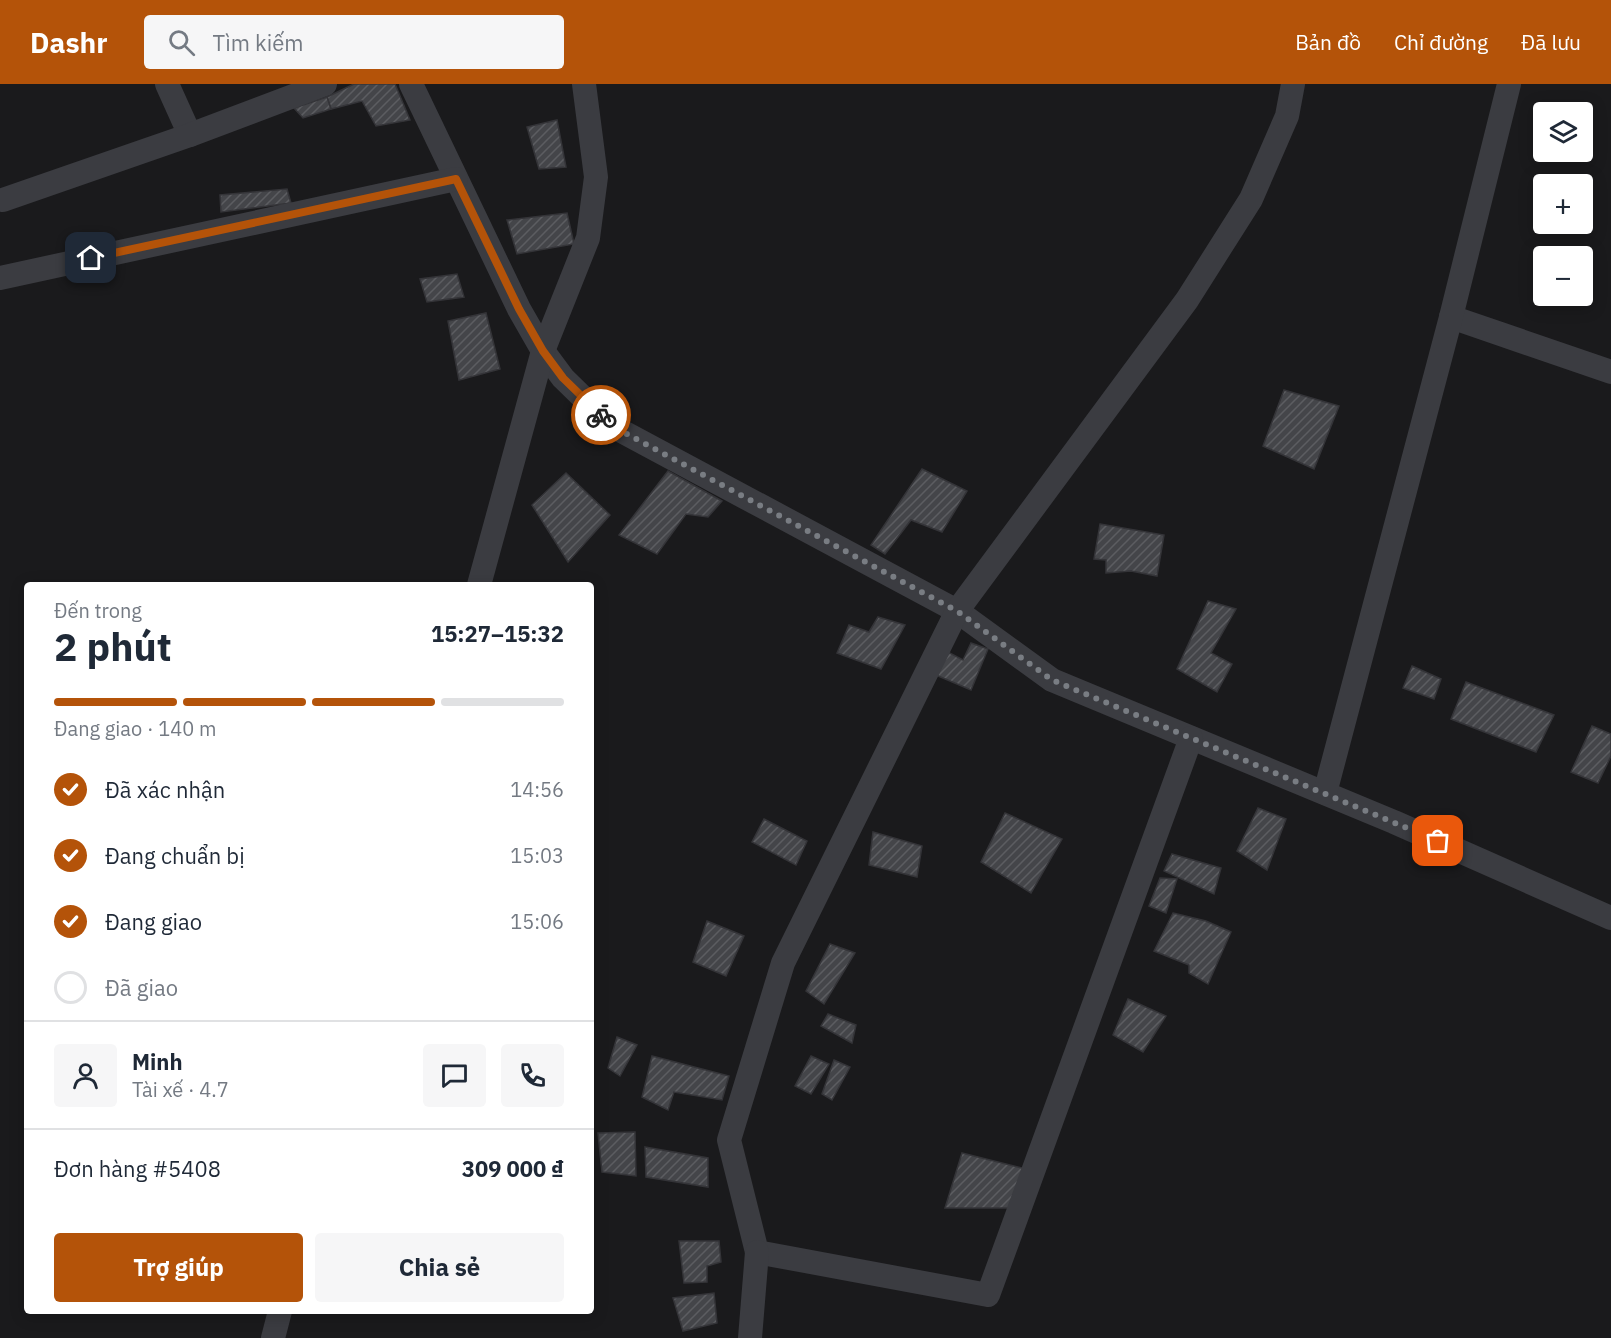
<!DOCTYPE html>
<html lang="vi">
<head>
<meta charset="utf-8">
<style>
  body { margin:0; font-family:"IBM Plex Sans",sans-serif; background:#f6f6f7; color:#1f2937; height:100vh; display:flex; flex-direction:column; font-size:22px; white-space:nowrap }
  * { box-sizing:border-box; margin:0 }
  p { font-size:20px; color:#747a83 }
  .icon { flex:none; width:33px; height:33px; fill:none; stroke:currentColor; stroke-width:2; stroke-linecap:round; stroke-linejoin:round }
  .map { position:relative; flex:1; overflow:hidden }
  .details { position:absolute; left:24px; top:498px; width:570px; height:732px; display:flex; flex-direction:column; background:#fff; border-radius:6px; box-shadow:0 3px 15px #0003 }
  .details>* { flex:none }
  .buttons { position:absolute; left:1533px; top:18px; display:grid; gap:12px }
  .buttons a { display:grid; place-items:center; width:60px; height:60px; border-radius:6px; background:#fff; box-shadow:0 3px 15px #0003; font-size:30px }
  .pin { position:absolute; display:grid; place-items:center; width:51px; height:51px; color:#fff; margin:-26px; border-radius:12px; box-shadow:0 3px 9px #0006 }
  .courier { position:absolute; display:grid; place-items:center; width:60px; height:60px; margin:-30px; border:4px solid #b45309; border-radius:50%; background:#fff; color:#222; box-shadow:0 2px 8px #0007 }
  .summary em { font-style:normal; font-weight:700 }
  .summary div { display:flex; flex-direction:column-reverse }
  .summary { display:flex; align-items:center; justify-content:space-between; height:102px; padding:0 30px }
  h1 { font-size:39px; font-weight:700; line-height:45px }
  .bar { display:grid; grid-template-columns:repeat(4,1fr); gap:9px 6px; align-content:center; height:72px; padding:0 30px }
  .bar i { height:8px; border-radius:4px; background:#e0e1e3 }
  .bar .active { background:#b45309 }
  .bar p { grid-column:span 4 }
  .line { display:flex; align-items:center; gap:15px; padding:0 30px; border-top:2px solid #e0e1e3 }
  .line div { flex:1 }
  .round { display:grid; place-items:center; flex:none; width:63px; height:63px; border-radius:6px; background:#f6f6f7 }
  ol { padding:0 30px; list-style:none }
  li { display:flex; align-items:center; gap:18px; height:66px }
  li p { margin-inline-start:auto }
  li .icon { padding:6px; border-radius:50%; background:#b45309; color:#fff; stroke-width:4 }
  li:last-child { color:#747a83 }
  li i { width:33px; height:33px; border:3px solid #e0e1e3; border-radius:50% }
  .primary-button { display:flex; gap:12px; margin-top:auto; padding:12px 30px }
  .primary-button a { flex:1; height:69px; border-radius:6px; background:#b45309; color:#fff; font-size:24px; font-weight:700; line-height:69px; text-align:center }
  .primary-button a+a { background:#f6f6f7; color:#1f2937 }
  header { display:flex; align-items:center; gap:36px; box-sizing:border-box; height:84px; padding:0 30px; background:#b45309; color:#fff }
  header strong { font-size:28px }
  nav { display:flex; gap:33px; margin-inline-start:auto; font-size:21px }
  .search { width:420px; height:54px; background:#f6f6f7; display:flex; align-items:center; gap:15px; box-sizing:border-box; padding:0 21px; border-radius:6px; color:#747a83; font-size:22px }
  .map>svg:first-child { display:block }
</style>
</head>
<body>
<header>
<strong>Dashr</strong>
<div class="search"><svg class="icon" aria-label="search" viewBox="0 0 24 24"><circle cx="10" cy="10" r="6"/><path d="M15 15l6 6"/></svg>Tìm kiếm</div>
<nav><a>Bản đồ</a><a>Chỉ đường</a><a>Đã lưu</a></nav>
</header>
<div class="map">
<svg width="1611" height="1254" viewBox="0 0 1611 1254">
  <defs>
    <pattern id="building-hatch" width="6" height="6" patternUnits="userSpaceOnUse" patternTransform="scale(1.5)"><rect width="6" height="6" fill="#444549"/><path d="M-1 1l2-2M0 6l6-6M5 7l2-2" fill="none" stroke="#5c5d61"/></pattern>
  </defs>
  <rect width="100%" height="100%" fill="#1a1a1c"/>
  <g fill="url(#building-hatch)" stroke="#343438" stroke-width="1.5">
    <path d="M354,0H395L410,36L376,42L362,17L331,25L327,13Z"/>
    <path d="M327,13L331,25L303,34L294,24Z"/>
    <path d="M557,36L566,83L539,85L527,43Z"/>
    <path d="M287,105L291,119L221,128L220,111Z"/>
    <path d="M567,129L574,160L517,170L507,136Z"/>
    <path d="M457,190L464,213L427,218L420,195Z"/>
    <path d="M486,229L500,285L459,296L448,237Z"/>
    <path d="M1284,306L1339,322L1314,385L1263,362Z"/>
    <path d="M922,385L967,407L942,448L911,436L885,470L871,461Z"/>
    <path d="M668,387L722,417L708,433L686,430L657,470L619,451Z"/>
    <path d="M566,389L610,431L568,478L532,421Z"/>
    <path d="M1100,440L1164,451L1157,492L1131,487L1106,489V476L1094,475Z"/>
    <path d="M1208,517L1236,525L1211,569L1232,580L1217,608L1177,585Z"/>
    <path d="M878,533L905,541L881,585L837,569L849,541L869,548Z"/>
    <path d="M971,559L988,565L971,606L936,591L946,567L963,576Z"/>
    <path d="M1412,582L1441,595L1434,615L1403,604Z"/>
    <path d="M1466,598L1554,631L1536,668L1451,635Z"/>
    <path d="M1592,642L1611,650V672L1598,699L1571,688Z"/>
    <path d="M1258,724L1286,735L1267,786L1237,767Z"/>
    <path d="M1005,729L1062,755L1031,809L981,778Z"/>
    <path d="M764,735L807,757L796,781L752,758Z"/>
    <path d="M873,748L922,762L917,793L869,781Z"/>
    <path d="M1172,770L1221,784L1214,810L1164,787Z"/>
    <path d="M1160,794L1177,795L1166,829L1149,822Z"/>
    <path d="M1173,829L1206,837L1231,848L1208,900L1189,889V881L1154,867Z"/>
    <path d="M707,837L744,852L726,892L693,878Z"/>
    <path d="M830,860L855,869L824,920L806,907Z"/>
    <path d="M1128,915L1166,932L1143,968L1113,951Z"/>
    <path d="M828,930L856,941L852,959L821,942Z"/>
    <path d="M617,953L637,961L620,992L608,984Z"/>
    <path d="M652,972L729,992L722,1016L674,1008L668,1026L642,1013Z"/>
    <path d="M811,972L829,980L811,1010L795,1002Z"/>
    <path d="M834,976L850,983L832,1016L822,1010Z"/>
    <path d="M635,1048L636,1092L602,1088L598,1049Z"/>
    <path d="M645,1063L708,1074V1103L646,1093Z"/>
    <path d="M962,1069L1026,1085L1013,1124H945Z"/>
    <path d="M679,1157H719L721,1178L707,1182V1198L684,1199Z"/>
    <path d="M714,1209L717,1239L683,1247L673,1214Z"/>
  </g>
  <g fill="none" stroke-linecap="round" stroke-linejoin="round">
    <g stroke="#3b3c41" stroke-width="24">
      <path d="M167,0L190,51"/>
      <path d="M411,0L519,225L543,267L563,294L612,342L957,527L1052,596L1394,738L1611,834"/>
      <path d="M3,116L190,51L325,0"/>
      <path d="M0,194L456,95"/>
      <path d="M1451,233L1611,288"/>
      <path d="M479,501L543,267L588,154L596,93L584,0"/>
      <path d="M1191,654L988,1211L757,1168L729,1056L783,879L957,527L1187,216L1251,115L1287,32L1293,0"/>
      <path d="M1325,709L1451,233L1509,0"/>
      <path d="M273,1254L280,1227"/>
      <path d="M750,1254L757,1168"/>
    </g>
  </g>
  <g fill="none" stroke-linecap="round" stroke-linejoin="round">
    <path stroke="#797d83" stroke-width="6" stroke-dasharray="0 10.8" d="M601,331L612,342L957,527L1052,596L1438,757"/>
    <path stroke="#b45309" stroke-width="8" d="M91,174L456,95L519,225L543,267L563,294L601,331"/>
  </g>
</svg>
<div class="buttons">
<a><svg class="icon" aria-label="layers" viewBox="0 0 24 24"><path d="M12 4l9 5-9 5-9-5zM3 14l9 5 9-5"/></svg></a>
<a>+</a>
<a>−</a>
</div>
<div class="pin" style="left:1438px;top:757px;background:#ea580c"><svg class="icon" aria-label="bag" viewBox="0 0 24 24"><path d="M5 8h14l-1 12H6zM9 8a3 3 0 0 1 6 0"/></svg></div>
<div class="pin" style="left:91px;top:174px;background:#1f2937"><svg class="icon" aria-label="home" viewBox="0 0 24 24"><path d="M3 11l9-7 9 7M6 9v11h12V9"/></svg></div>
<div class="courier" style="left:601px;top:331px"><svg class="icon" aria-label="bike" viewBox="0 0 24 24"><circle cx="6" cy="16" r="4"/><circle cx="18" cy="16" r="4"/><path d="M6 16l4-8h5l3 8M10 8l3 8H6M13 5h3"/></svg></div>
<section class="details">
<div class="summary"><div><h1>2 phút</h1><p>Đến trong</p></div><em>15:27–15:32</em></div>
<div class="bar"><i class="active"></i><i class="active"></i><i class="active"></i><i></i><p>Đang giao · 140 m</p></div>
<ol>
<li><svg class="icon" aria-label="check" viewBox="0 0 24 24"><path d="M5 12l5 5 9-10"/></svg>Đã xác nhận<p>14:56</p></li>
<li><svg class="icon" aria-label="check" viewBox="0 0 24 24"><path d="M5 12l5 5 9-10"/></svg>Đang chuẩn bị<p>15:03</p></li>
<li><svg class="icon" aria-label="check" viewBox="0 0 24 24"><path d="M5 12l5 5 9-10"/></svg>Đang giao<p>15:06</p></li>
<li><i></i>Đã giao</li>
</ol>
<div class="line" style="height:108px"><a class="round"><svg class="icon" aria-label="person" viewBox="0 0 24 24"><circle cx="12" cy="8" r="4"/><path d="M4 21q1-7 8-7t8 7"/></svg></a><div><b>Minh</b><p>Tài xế · 4.7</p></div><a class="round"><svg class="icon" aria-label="chat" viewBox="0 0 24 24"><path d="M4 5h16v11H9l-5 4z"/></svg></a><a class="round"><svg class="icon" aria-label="phone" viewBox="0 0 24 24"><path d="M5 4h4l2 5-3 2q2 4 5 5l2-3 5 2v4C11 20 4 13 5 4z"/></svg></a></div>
<div class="line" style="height:78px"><div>Đơn hàng #5408</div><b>309 000 ₫</b></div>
<div class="primary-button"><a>Trợ giúp</a><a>Chia sẻ</a></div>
</section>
</div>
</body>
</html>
